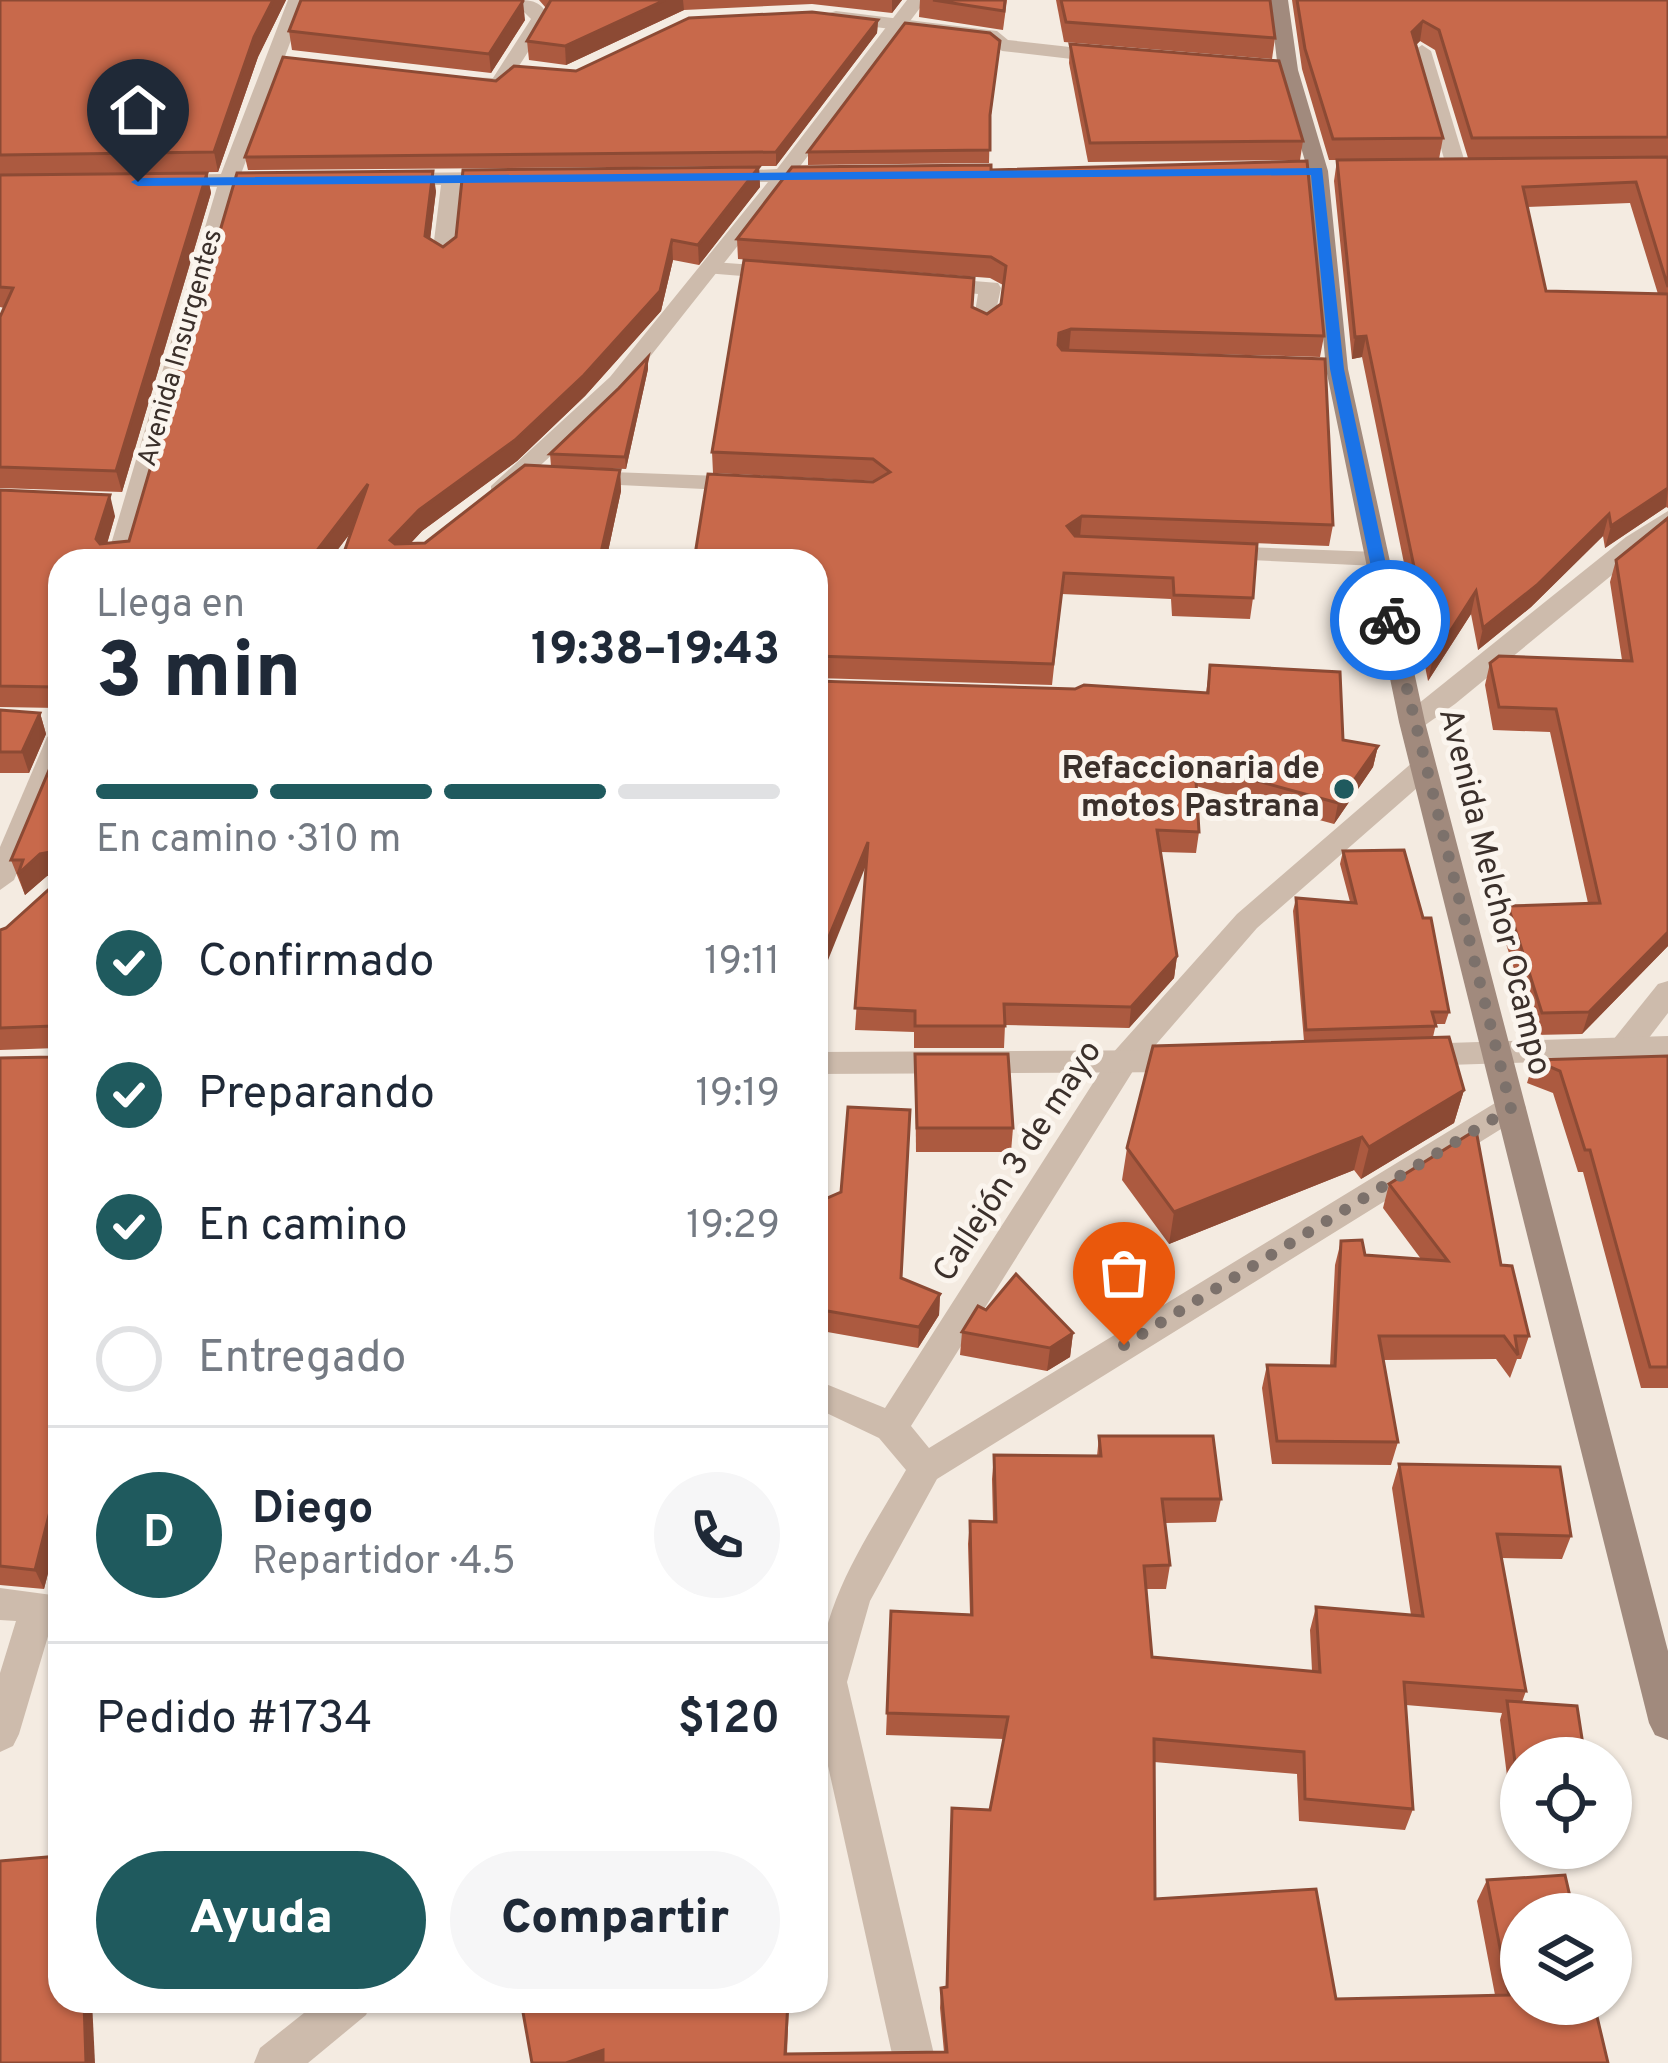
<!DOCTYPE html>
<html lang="es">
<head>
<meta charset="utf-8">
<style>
  body { margin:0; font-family:Overpass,sans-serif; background:#f6f6f7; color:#1f2937; height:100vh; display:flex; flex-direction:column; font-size:45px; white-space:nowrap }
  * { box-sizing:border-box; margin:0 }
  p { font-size:39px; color:#747a83 }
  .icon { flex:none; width:66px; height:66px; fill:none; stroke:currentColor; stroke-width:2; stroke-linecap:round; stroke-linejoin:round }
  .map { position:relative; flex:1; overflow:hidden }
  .drawer { position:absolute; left:48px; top:549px; width:780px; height:1464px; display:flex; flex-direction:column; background:#fff; border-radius:36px; box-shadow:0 3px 9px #0004 }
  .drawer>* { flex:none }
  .tools { position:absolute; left:1500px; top:1737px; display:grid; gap:24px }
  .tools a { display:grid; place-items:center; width:132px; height:132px; border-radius:50%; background:#fff; box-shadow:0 3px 9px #0004; font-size:60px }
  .pin { position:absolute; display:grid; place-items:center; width:102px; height:102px; color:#fff; margin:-123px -51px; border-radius:50% 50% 50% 0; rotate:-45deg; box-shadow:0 0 12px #0007 }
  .pin .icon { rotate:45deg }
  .courier { position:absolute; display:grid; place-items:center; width:120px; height:120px; margin:-60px; border:9px solid #1a73e8; border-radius:50%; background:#fff; color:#222; box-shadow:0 3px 15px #0007 }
  .head em { font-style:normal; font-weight:800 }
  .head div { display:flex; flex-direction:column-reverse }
  .head { display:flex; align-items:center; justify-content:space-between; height:204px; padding:0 48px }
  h1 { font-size:78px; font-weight:800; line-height:90px }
  .bar { display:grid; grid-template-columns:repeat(4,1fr); gap:18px 12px; align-content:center; height:144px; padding:0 48px }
  .bar i { height:15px; border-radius:9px; background:#e0e1e3 }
  .bar .active { background:#1f5a5e }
  .bar p { grid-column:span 4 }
  .line { display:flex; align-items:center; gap:30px; padding:0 48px; border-top:3px solid #e0e1e3 }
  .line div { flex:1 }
  .round { display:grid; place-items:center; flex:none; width:126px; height:126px; border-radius:63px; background:#f6f6f7 }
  ol { padding:0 48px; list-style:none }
  li { display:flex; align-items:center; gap:36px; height:132px }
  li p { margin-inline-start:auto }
  li .icon { padding:12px; border-radius:50%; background:#1f5a5e; color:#fff; stroke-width:4 }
  li:last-child { color:#747a83 }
  li i { width:66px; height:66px; border:6px solid #e0e1e3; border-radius:50% }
  .button { display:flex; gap:24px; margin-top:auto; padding:24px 48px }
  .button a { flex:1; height:138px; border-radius:72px; background:#1f5a5e; color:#fff; font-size:48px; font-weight:800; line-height:138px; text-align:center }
  .button a+a { background:#f6f6f7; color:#1f2937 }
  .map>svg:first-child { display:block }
</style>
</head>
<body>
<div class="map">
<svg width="1668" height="2063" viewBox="0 0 1668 2063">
  <rect width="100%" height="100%" fill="#f4ebe1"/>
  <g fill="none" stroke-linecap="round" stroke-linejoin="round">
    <g fill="#cdbbac" fill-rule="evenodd">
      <path d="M512,0C532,0 542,0 549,19L505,88L464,85V77L493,78L531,19Z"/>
      <path d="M836,11L997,31L1008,40L1106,51L1115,57L1106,63L1002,51L991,42L829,21V13Z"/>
      <path d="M713,262L781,267L792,273L781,279L705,273L702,268Z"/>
      <path d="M937,278L998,283L1001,288L992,329H976L973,324L978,294L929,289V279Z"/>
      <path d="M585,471L746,477L758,484L746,491L577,483V473Z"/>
      <path d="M1668,511V529L1455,704L1421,728H1403L1399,722L1403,716L1626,537Z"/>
      <path d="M1215,546L1377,552L1389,559L1377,566L1206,558L1203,553Z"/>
      <path d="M1423,759L1437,768L1433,774L1257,928L1133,1071L911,1426L929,1448L1500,1100H1522L1526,1108L1522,1116L937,1479L870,1601L847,1682L936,2063H894L816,1712C816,1608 856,1557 906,1470L879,1438L816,1408V1380L885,1408L1111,1055L1237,914L1413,762Z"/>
      <path d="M1668,981V1013L1635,1056H1613L1609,1048L1613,1040L1658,984Z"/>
      <path d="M0,1588L52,1595L57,1606L19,1734L13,1746L0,1752V1673L16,1621L0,1620Z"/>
      <path d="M319,2001H372L366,2015L308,2063H254L260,2048Z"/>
    </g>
    <g fill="#cdbbac" fill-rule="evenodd">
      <path d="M288,0H306L241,174H276L286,180L276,186H238L130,561H106L217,187H168L158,181L168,175L221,174Z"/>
      <path d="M907,0H926L798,169L829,171V179L789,181L626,387L507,496H491V486L610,377L768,182H720L713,180V172L777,169Z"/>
      <path d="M1422,45L1431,51L1467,169L1464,173L1447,169L1413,51Z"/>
      <path d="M498,172L505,174V182L461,184L454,257L443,263L432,257L441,185H396L386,179L396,173Z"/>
      <path d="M60,728V769L14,880L0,890V847L47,737Z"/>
      <path d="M1668,1036V1058L1416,1066L1405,1063L1401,1055L1405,1047L1416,1044Z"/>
      <path d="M1188,1050L1199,1053L1203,1061L1199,1069L1188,1072L816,1074V1052Z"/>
    </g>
    <path fill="#a18a7d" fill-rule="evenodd" d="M1270,0H1288L1298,70L1328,171L1348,369L1425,722L1668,1651V1740L1655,1735L1649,1723L1399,722L1326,369L1308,171L1278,70Z"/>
  </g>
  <g fill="#ac5a40" fill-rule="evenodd">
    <path d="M0,0H286L258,57L218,172L36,174L207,173L211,193L122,492L0,488V317L4,308L0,307Z"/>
    <path d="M539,0H902L892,13L812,4L684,10L566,65L529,60L527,41L546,8Z"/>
    <path d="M920,0H1007L1003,30L919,17Z"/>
    <path d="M1056,0H1270L1275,38L1272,59L1064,42Z"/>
    <path d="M1292,0H1668V508L1666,507L1605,548L1603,536L1531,607L1478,650L1471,614L1428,681L1362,357L1352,359L1334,181L1337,160L1468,158L1435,50L1420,41L1416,45L1443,138L1439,159L1329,160L1302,69ZM1630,203L1658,294L1546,291L1527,207Z"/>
    <path d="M525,20L491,73L292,50L289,31Z"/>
    <path d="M878,20L877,33L776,166L248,170L245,157L496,81L576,71Z"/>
    <path d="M1000,41L990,123L989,163L808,165V152Z"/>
    <path d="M1070,44L1303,141L1300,160L1088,162L1069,63Z"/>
    <path d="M759,167L760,187L699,265L673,260L661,311L585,396L517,461L422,531L410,544L425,543L620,470L621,491L606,561H341L351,532L329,561H60V1526L44,1589L0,1585V1058L53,1057L57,1053V1048L0,1050V930L6,928L58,881L57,874L47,876L25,895L11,860L58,749V708L0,707V490L115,516L107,544L129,541L436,191L430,239L443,247Z"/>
    <path d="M991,170L1324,336L1320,357L1069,350L1333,525L1329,546L1148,539L1253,598L1250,619L1172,616L1171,599L1062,594L1052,685L816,678V561L875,481L713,473L712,452L972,308L987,314L1001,304L1003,285L990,278L738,259L737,239Z"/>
    <path d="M648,357V369L626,469L551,466L550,454L619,388Z"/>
    <path d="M1668,518V946L1582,1034L1535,1035L1501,928L1508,906L1588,903L1550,732L1493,730L1485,685L1490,663L1622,660L1610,582L1616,560Z"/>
    <path d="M1210,665L1343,740L1378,746L1373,767L1334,824L1196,786L1199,832L1196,853L1161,852L1177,956L1174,978L1129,1028L1005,1025L1004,1048H914V1032L855,1030L866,867L816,681L1206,693Z"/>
    <path d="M0,710L40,713L46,734L29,773H0Z"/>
    <path d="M1343,851L1449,1012L1445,1024H1436L1433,1037L1464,1090L1454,1123L1361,1179L1354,1170L1169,1244L1122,1180L1127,1148L1304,1041L1293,911L1296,898L1350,902L1340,864Z"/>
    <path d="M915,1054L1013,1128L1011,1152H916Z"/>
    <path d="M1668,1056V1388H1641L1583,1172H1578L1553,1093L1527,1083L1534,1060Z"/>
    <path d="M1389,1184L1501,1265L1529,1336L1521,1359H1517L1510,1378L1496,1359L1383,1360L1398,1442L1391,1465L1272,1464L1262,1388L1267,1365L1330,1366L1335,1265L1341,1241L1365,1255L1421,1259L1383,1208Z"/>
    <path d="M816,1203L901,1279L940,1294L939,1315L918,1348L816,1330Z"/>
    <path d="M962,1332L1073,1333L1070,1357L1047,1371L960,1355Z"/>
    <path d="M1099,1436L1221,1499L1216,1522L1165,1523L1170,1565L1166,1589H1146L1152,1657L1312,1671L1310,1630L1316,1607L1411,1615L1392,1488L1399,1464L1571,1536L1562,1559L1501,1558L1526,1691L1522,1702L1521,1841L1515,1840L1500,1720L1502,1713L1406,1705L1413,1809L1405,1830L1299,1821L1297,1774L1154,1762L1155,1899L1336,1999L1495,1995L1477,1901L1487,1880L1608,2063H532L521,2001H789L787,2054L944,2052L940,2008L941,1988H946L952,1808L990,1810L1004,1739L886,1735L891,1611L970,1614L968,1544L970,1521H993L992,1479L994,1455L1097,1456Z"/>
  </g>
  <g fill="#8c4a34">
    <path d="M273,0H286L258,57L218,172L214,152L254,37Z"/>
    <path d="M665,0H683L684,10L566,65L565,46Z"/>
    <path d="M892,0H902L892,13Z"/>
    <path d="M523,1L525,20L491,73L489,54Z"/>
    <path d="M878,20L877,33L776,166V152Z"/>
    <path d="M1423,21L1420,41L1409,52L1412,32Z"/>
    <path d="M759,167L760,187L699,265L698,245Z"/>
    <path d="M433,171L436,191L428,256L425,236Z"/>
    <path d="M207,173L211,193L122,492L116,471Z"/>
    <path d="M672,240L673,260L661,311L585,396L517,461L422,531L394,561L390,540Z"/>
    <path d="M1071,329L1069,350L1057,353L1059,333Z"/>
    <path d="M1366,336L1362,357L1352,359L1355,337Z"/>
    <path d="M648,357V369L626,469L625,457Z"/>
    <path d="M620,470L621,491L606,561H599Z"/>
    <path d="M368,484L372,505L329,561H309Z"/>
    <path d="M1668,488L1666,507L1605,548L1611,526Z"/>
    <path d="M110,495L115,516L102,560L96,539Z"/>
    <path d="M1609,514L1603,536L1531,607L1478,650L1483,628Z"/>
    <path d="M1082,516L1080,537L1066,547L1067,526Z"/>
    <path d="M1476,591L1471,614L1428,681L1433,658Z"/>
    <path d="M40,713L46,734L29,773L22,752Z"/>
    <path d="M1378,746L1373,767L1334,824L1338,803Z"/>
    <path d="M868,842L867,863L816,990V968Z"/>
    <path d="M56,851L60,873L47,876L25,895L18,874L40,854Z"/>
    <path d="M1668,932V946L1582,1034L1589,1012Z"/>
    <path d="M1177,956L1174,978L1129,1028L1131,1007Z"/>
    <path d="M1464,1090L1454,1123L1361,1179L1369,1147Z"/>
    <path d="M1362,1137L1354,1170L1169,1244L1174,1212Z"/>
    <path d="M940,1294L939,1315L918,1348L919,1327Z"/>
    <path d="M1073,1333L1070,1357L1047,1371L1050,1348Z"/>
    <path d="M58,1480L60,1485V1526L44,1589L35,1570Z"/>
    <path d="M84,2001H92L95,2063H86Z"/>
    <path d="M603,2050L605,2063H566Z"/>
  </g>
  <g fill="#c8694b" stroke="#8c4a34" stroke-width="3">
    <path d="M0,0H273L254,37L214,152L0,155Z"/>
    <path d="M301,0H523V1L489,54L289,31Z"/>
    <path d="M551,0H665L565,46L527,41Z"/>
    <path d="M933,0H1005L1004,11Z"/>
    <path d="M1061,0H1270L1275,38L1066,22Z"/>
    <path d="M1297,0H1668V137L1472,138L1439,30L1423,21L1412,32L1443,138L1333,139L1305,49Z"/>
    <path d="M812,12L878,20L776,152L245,157L283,57L496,81L514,66L576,71L689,18Z"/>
    <path d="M905,23L990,33L1000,41L990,115V150L808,152Z"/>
    <path d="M1070,44L1279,61L1303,141L1090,143Z"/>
    <path d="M1668,157V287L1636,182L1523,187L1546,291L1668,294V488L1611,526L1609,514L1537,585L1483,628L1476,591L1433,658L1366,336L1355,337L1337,160Z"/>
    <path d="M1307,161L1324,336L1071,329L1059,333L1058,345L1062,350L1325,359L1333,525L1082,516L1067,526L1075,536L1257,544L1253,598L1174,595L1173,578L1064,573L1053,664L816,656V561H694L708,474L873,482L890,472L873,459L712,452L744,260L974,278L972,307L987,314L1001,304L1006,266L991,257L737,239L792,167L991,165V170Z"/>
    <path d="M759,167L698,245L672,240L660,291L584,375L515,440L419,510L390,540L395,544L425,543L525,465L620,470L599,561H341L368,484L309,561H60V1481L58,1480L35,1570L0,1566V1058L53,1057L57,1053V1031L53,1026L0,1028V930L6,928L58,881L56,851L40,854L18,874L23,860H11L58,749V692L54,687L0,686V490L110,495L96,539L100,544L129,541L237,173L433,171L425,236L443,247L456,237L463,170Z"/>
    <path d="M207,173L116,471L0,467V317L13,288L0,287V175Z"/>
    <path d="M648,357L625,457L550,454L619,388Z"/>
    <path d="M1668,518V932L1589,1012L1542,1013L1508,906L1600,903L1556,709L1499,707L1490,663L1499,656L1632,661L1616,560Z"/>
    <path d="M1210,665L1340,672L1343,740L1378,746L1338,803L1195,764L1199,832L1157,830L1177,956L1131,1007L1004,1004L1005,1026H915V1011L855,1008L868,842L816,968V681L1075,689L1084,685L1208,693Z"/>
    <path d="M0,710L40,713L22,752H0Z"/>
    <path d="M1404,850L1423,918H1431L1449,1012H1432L1436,1026L1306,1030L1296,898L1356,903L1343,851Z"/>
    <path d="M1449,1037L1464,1090L1369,1147L1362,1137L1174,1212L1127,1148L1153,1046Z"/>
    <path d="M915,1054H1008L1013,1128H917Z"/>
    <path d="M1668,1056V1367H1650L1590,1150H1585L1560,1071L1534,1060Z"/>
    <path d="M848,1107L910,1110L901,1278L940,1294L919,1327L816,1309V1203L841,1192Z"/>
    <path d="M1476,1130L1501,1265L1512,1266L1529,1336H1515L1518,1355L1504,1336H1379L1398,1442L1277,1441L1267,1365L1335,1366L1341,1241L1362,1240L1365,1255L1448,1261L1389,1184Z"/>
    <path d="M1016,1274L1073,1333L1050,1348L962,1332L978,1306L986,1310Z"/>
    <path d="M1099,1436H1213L1221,1499H1162L1170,1565L1144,1566L1152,1657L1320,1672L1316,1607L1423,1616L1399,1464L1560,1467L1571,1536L1497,1534L1526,1691L1404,1682L1413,1809L1305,1799L1304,1752L1154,1739L1155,1899L1316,1889L1336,1999L1509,1995L1487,1880L1565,1875L1574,1914H1521V2004H1594L1608,2063H603V2050L566,2063H532L521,2001H788L785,2054L947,2052L941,1988L947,1987L952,1808L990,1810L1008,1717L887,1713L891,1611L972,1615L970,1521L996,1522L994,1455L1101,1456Z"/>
    <path d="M1507,1701L1577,1706L1585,1758H1521V1808Z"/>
    <path d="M60,1856V2001H84L86,2063H0V1861Z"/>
  </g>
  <path fill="#1a73e8" d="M1322,168L1344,369L1398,620L1390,625L1382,620L1330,369L1311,175L138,186L131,182L138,178Z"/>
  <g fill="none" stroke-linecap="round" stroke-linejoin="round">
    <path stroke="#7c716b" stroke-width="12" stroke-dasharray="0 21.6" d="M1124,1345L1511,1108L1390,620"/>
  </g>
  <circle fill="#1f5a5e" stroke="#fbf5ee" stroke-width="4.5" cx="1344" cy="789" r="12"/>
  <g text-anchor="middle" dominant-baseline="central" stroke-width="10" stroke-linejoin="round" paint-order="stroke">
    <g font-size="27" fill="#3b302b" stroke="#fbf5ee">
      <text transform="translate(181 348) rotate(-74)">Avenida Insurgentes</text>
    </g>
    <g font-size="33" font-weight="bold" fill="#3b302b" stroke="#fbf5ee" text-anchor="end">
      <text x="1320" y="770">Refaccionaria de<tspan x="1320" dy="38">motos Pastrana</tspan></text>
    </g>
    <g font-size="33" fill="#3b302b" stroke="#fbf5ee">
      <text transform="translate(1493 892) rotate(76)">Avenida Melchor Ocampo</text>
      <text transform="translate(1019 1162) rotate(-57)">Callejón 3 de mayo</text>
    </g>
  </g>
</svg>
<div class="tools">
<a><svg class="icon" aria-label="locate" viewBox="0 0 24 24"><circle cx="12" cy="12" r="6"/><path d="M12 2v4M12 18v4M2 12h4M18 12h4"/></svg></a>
<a><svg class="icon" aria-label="layers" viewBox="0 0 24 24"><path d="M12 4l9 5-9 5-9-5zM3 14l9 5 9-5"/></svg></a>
</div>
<div class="pin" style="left:1124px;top:1345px;background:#ea580c"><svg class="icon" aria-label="bag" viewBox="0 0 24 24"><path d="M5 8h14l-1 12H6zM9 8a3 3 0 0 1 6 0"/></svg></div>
<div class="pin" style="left:138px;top:182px;background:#1f2937"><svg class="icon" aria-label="home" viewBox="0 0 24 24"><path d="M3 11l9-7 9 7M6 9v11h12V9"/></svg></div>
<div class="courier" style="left:1390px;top:620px"><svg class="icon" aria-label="bike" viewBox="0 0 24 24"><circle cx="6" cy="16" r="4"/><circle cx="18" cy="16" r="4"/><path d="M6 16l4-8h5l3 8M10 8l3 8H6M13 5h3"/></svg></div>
<section class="drawer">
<div class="head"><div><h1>3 min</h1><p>Llega en</p></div><em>19:38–19:43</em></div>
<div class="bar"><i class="active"></i><i class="active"></i><i class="active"></i><i></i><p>En camino · 310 m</p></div>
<ol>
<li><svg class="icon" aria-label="check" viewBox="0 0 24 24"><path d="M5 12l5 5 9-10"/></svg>Confirmado<p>19:11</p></li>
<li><svg class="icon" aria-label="check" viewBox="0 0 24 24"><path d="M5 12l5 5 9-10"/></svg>Preparando<p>19:19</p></li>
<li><svg class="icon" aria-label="check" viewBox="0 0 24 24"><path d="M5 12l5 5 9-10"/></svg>En camino<p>19:29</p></li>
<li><i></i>Entregado</li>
</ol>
<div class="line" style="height:216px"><b class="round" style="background:#1f5a5e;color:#fff">D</b><div><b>Diego</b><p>Repartidor · 4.5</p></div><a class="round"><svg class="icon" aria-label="phone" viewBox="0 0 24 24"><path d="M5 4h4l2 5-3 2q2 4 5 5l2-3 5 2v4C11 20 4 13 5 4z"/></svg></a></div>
<div class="line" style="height:156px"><div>Pedido #1734</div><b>$120</b></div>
<div class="button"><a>Ayuda</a><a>Compartir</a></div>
</section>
</div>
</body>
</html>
